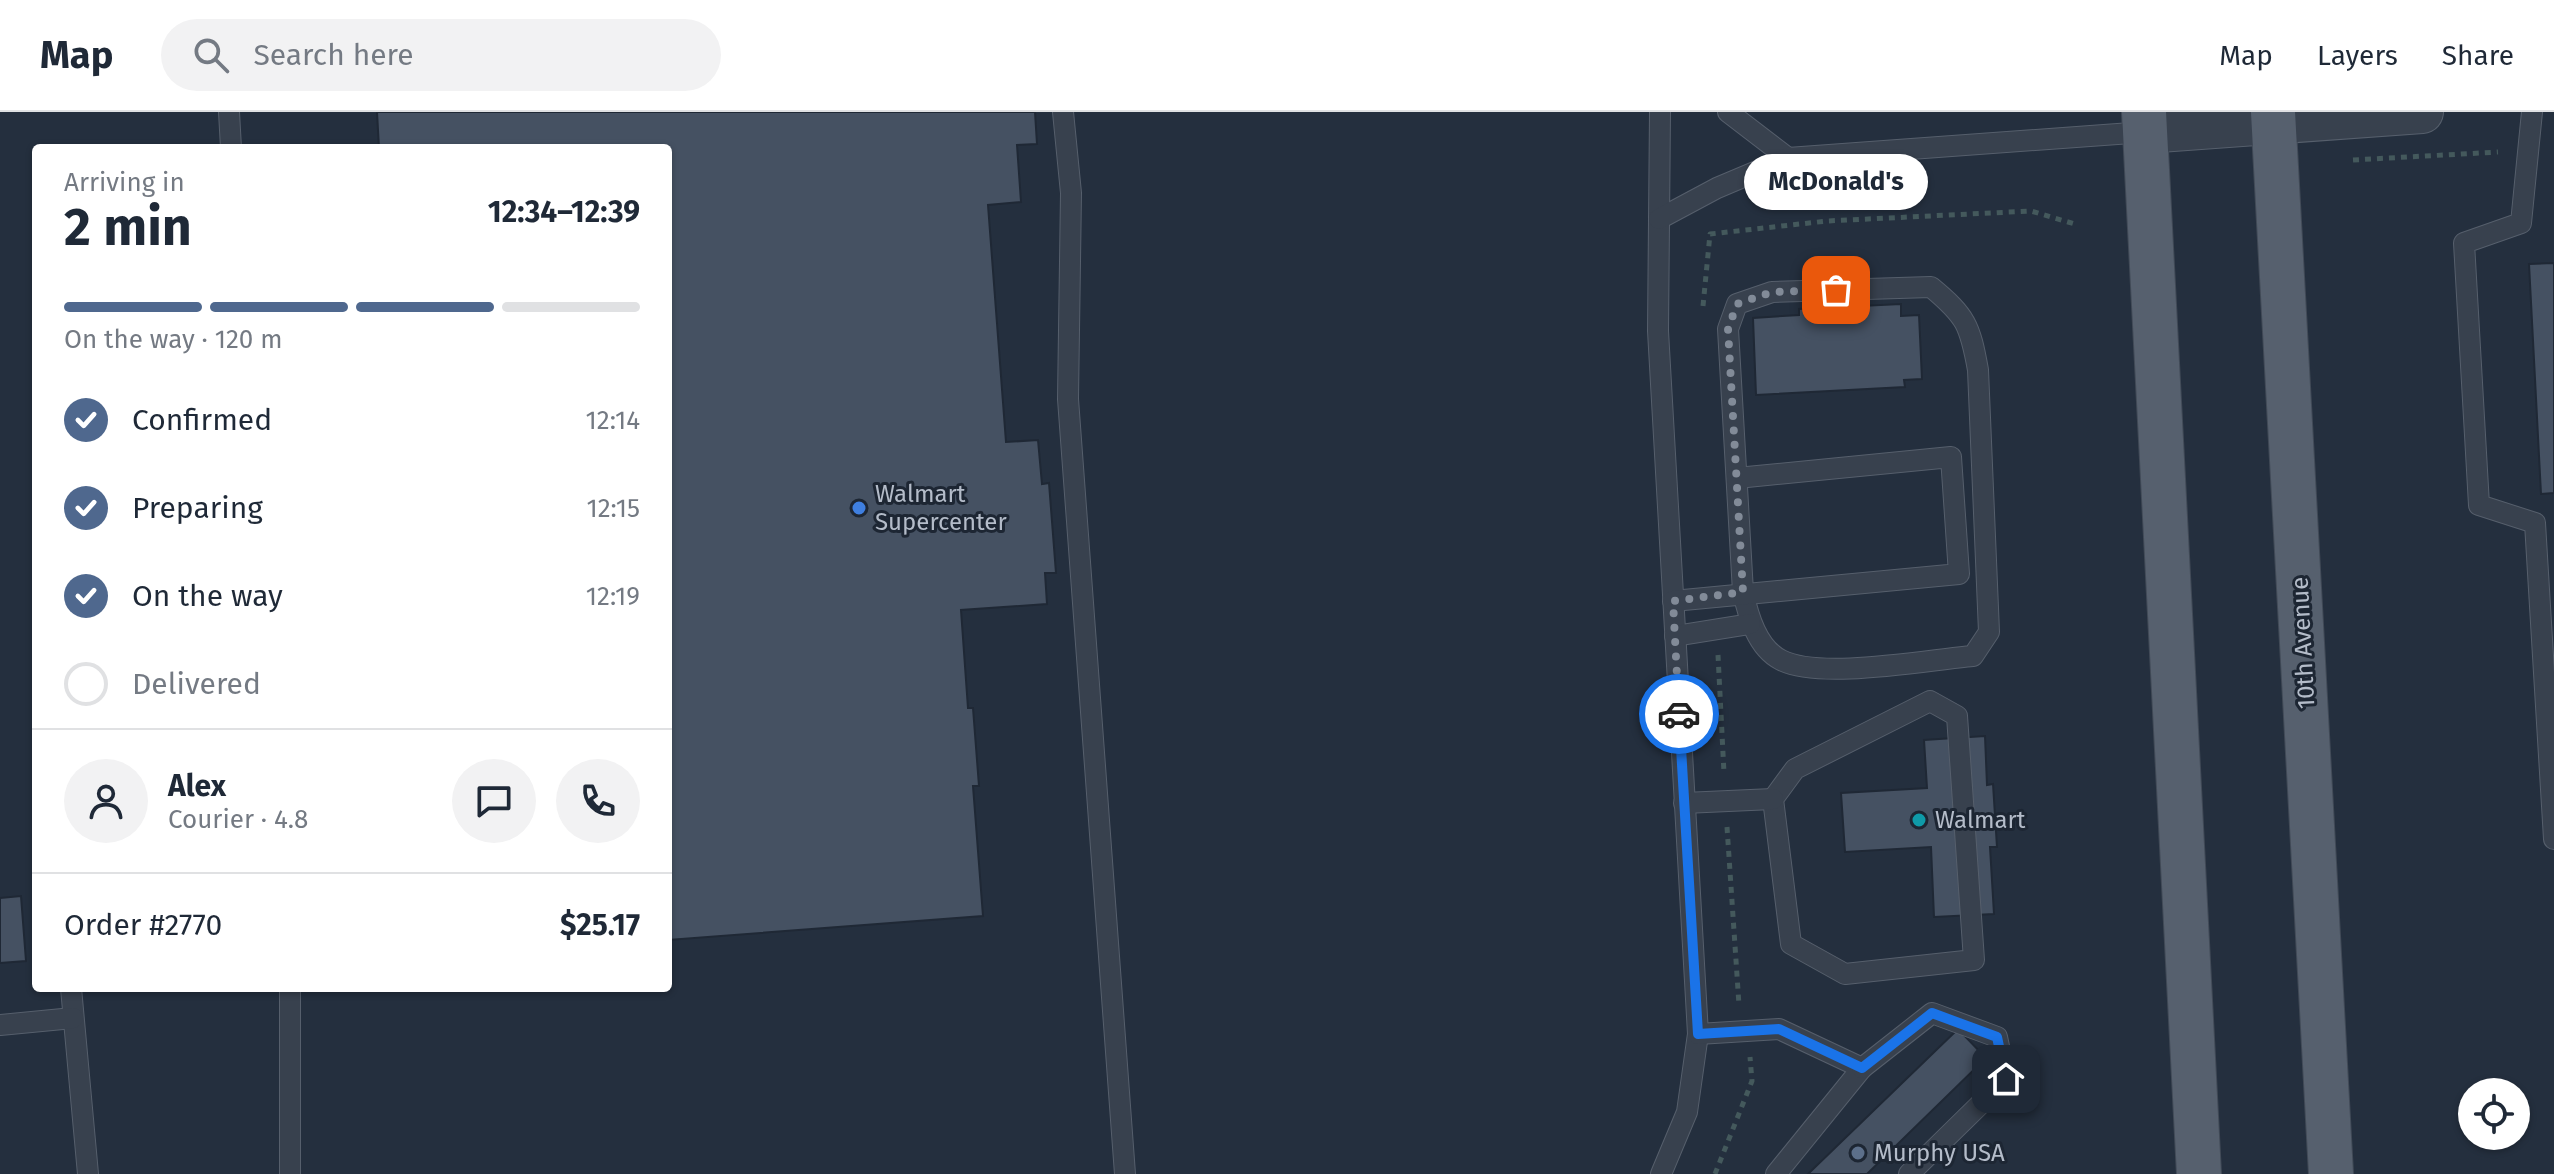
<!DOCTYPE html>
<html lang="en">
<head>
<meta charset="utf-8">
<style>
  body { margin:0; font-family:"Fira Sans",sans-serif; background:#f2f2f3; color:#1f2937; height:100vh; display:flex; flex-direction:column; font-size:30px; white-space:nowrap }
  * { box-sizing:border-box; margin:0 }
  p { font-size:26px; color:#747a83 }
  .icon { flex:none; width:44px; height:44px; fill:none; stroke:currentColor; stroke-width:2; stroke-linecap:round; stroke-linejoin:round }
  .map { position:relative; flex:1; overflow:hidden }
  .side { position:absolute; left:32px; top:32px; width:640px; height:848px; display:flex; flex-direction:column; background:#fff; border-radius:8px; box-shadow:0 2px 6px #0004 }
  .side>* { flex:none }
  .buttons { position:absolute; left:2458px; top:966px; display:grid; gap:16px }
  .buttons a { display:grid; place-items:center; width:72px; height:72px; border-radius:50%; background:#fff; box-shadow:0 2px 6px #0004; font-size:40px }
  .pin { position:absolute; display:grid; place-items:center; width:68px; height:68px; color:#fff; margin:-34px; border-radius:16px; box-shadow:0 4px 12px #0006 }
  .courier { position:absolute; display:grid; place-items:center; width:80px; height:80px; margin:-40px; border:6px solid #1a73e8; border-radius:50%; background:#fff; color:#222; box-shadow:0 2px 10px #0007 }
  .bubble { position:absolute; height:56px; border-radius:28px; background:#fff; box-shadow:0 2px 6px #0004; font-size:26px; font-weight:700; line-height:56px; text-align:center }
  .overview em { font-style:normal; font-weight:700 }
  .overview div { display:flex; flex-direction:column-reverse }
  .overview { display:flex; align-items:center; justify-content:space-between; height:136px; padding:0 32px }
  h1 { font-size:52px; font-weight:700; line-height:60px }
  .bar { display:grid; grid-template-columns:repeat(4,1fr); gap:12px 8px; align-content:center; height:96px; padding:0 32px }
  .bar i { height:10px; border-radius:6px; background:#e0e1e3 }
  .bar .active { background:#4f688e }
  .bar p { grid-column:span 4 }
  .line { display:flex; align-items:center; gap:20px; padding:0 32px; border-top:2px solid #e0e1e3 }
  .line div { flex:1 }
  .round { display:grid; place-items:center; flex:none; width:84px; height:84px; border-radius:42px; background:#f2f2f3 }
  ol { padding:0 32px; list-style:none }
  li { display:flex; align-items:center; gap:24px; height:88px }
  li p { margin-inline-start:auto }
  li .icon { padding:8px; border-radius:50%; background:#4f688e; color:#fff; stroke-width:4 }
  li:last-child { color:#747a83 }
  li i { width:44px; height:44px; border:4px solid #e0e1e3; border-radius:50% }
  header { display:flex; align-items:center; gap:48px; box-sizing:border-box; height:112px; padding:0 40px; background:#fff; border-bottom:2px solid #e0e1e3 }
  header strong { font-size:38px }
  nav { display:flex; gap:44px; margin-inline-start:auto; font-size:28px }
  .search { width:560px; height:72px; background:#f2f2f3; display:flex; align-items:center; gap:20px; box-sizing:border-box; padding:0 28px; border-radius:44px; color:#747a83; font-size:30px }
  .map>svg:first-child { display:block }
</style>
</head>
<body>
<header>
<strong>Map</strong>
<div class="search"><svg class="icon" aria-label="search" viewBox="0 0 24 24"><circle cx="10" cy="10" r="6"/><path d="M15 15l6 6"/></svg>Search here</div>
<nav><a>Map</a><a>Layers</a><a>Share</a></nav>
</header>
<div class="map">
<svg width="2554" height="1062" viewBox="0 0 2554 1062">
  <rect width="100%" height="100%" fill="#242f3e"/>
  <g fill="#455162" stroke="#1f2835" stroke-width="2">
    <path d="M377,0H1035L1037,32L1017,33L1021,90L988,93L1006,330L1038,328L1042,372L1049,371L1056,461H1045L1047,492L961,498L968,596H973L979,674H973L983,804L668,828V36H379Z"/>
    <path d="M2554,151V381L2541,382L2529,152Z"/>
    <path d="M1901,192V204L1919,203L1922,267L1904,268L1905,275L1756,283L1753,206L1799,203V197Z"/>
    <path d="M1985,624L1987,673L1993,672L1997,735H1990L1994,802L1934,805L1931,735L1845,740L1841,681L1927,676L1924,628Z"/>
    <path d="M21,784L26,849L0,851V786Z"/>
    <path d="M1958,917L1986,946L1867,1062H1808Z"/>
  </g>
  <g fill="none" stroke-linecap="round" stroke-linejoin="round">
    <g stroke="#565f6c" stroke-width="22">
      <g id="lane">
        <path d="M229,0L231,36"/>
        <path d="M1063,0L1071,81L1068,287L1125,1062"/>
        <path d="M1660,0L1658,219L1698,922L1687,1000L1661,1062"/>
        <path d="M1728,0L1788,46"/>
        <path d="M2532,0L2521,111L2464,131L2479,393L2535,411L2554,727"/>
        <path d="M1659,107L1717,76L1788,46L2145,20"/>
        <path d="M1931,175C1966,204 1970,213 1978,258L1989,520L1973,544C1926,548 1820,568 1781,548C1757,536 1748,503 1743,480L1728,217L1737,192L1772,180Z"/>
        <path d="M1673,489L1959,462L1951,345L1737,366"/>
        <path d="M1675,524L1750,512"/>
        <path d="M1930,589L1957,604L1974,848L1845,862L1791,832L1773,687L1795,657Z"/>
        <path d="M1684,691L1773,687"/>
        <path d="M71,876L88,1062"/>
        <path d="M0,913L73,906"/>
        <path d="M1698,922L1779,917L1862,956L1776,1062"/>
        <path d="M1862,956L1932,901L1997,925L2006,967L1909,1062"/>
        <path d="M290,1062V876"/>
      </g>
    </g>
    <g stroke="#565f6c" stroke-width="44">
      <path id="street" d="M2145,20L2422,0"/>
    </g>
    <g stroke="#414a57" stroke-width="46">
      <g id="primary">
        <path d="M2144,0L2199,1062"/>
        <path d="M2273,0L2331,1062"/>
      </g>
    </g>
    <g stroke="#44595c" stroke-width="5" stroke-dasharray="6 6" stroke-linecap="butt">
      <path d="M2353,48L2498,40"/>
      <path d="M1703,194L1710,122L1827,109L2031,99L2078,113"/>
      <path d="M1718,543L1724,661"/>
      <path d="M1727,715L1739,893"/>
      <path d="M1715,1062L1752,969L1750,945"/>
    </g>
    <use href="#lane" stroke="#38414e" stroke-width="20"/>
    <use href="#street" stroke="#38414e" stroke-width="42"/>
    <use href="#primary" stroke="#56606e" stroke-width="44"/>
  </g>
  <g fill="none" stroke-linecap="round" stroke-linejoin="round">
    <path stroke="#828b98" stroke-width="8" stroke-dasharray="0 14.4" d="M1679,602L1673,489L1743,480L1728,217L1737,192L1772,180L1836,178"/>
    <path stroke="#1a73e8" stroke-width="10" d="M1679,602L1698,922L1779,917L1862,956L1932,901L1997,925L2006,967"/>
  </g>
  <circle fill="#3f7fe0" stroke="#1d2633" stroke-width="3" cx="859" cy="396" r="8"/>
  <circle fill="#0f9aa8" stroke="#1d2633" stroke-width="3" cx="1919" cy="708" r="8"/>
  <circle fill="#5c6f8a" stroke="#1d2633" stroke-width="3" cx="1858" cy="1041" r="8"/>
  <g text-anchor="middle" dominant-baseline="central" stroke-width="6" stroke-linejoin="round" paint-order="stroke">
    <g font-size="24" fill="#b4bcc9" stroke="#1d2633" text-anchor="start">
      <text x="875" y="382">Walmart<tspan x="875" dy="28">Supercenter</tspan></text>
      <text x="1935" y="708">Walmart</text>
      <text x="1874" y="1041">Murphy USA</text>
    </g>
    <g font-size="24" fill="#b4bcc9" stroke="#1d2633">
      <text transform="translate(2303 531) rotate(-93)">10th Avenue</text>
    </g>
  </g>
</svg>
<div class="buttons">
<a><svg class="icon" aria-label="locate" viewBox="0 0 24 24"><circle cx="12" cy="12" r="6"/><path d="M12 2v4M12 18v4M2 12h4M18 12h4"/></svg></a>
</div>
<div class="pin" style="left:1836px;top:178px;background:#ea580c"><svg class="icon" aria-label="bag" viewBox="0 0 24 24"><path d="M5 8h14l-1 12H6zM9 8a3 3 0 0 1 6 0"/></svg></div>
<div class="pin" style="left:2006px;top:967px;background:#1f2937"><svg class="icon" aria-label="home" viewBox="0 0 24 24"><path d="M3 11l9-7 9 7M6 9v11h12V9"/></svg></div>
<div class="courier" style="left:1679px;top:602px"><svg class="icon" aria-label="car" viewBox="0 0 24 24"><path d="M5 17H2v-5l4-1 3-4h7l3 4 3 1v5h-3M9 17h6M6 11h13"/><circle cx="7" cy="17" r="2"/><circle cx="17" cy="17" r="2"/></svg></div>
<div class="bubble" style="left:1744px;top:42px;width:184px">McDonald's</div>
<section class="side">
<div class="overview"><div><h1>2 min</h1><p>Arriving in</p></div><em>12:34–12:39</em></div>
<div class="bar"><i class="active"></i><i class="active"></i><i class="active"></i><i></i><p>On the way · 120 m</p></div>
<ol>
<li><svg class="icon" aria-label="check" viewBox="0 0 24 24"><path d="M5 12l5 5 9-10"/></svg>Confirmed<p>12:14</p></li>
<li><svg class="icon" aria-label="check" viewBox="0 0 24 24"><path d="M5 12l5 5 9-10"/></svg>Preparing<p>12:15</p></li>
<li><svg class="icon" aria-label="check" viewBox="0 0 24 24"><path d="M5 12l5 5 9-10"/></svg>On the way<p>12:19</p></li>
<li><i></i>Delivered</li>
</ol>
<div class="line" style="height:144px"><a class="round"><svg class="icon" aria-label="person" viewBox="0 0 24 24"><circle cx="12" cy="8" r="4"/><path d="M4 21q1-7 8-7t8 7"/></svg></a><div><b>Alex</b><p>Courier · 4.8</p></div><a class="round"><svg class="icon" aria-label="chat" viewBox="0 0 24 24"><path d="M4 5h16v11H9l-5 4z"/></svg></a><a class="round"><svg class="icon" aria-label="phone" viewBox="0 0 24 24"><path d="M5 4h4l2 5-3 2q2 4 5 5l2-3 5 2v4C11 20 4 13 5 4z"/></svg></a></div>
<div class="line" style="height:104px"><div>Order #2770</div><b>$25.17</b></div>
</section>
</div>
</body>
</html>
